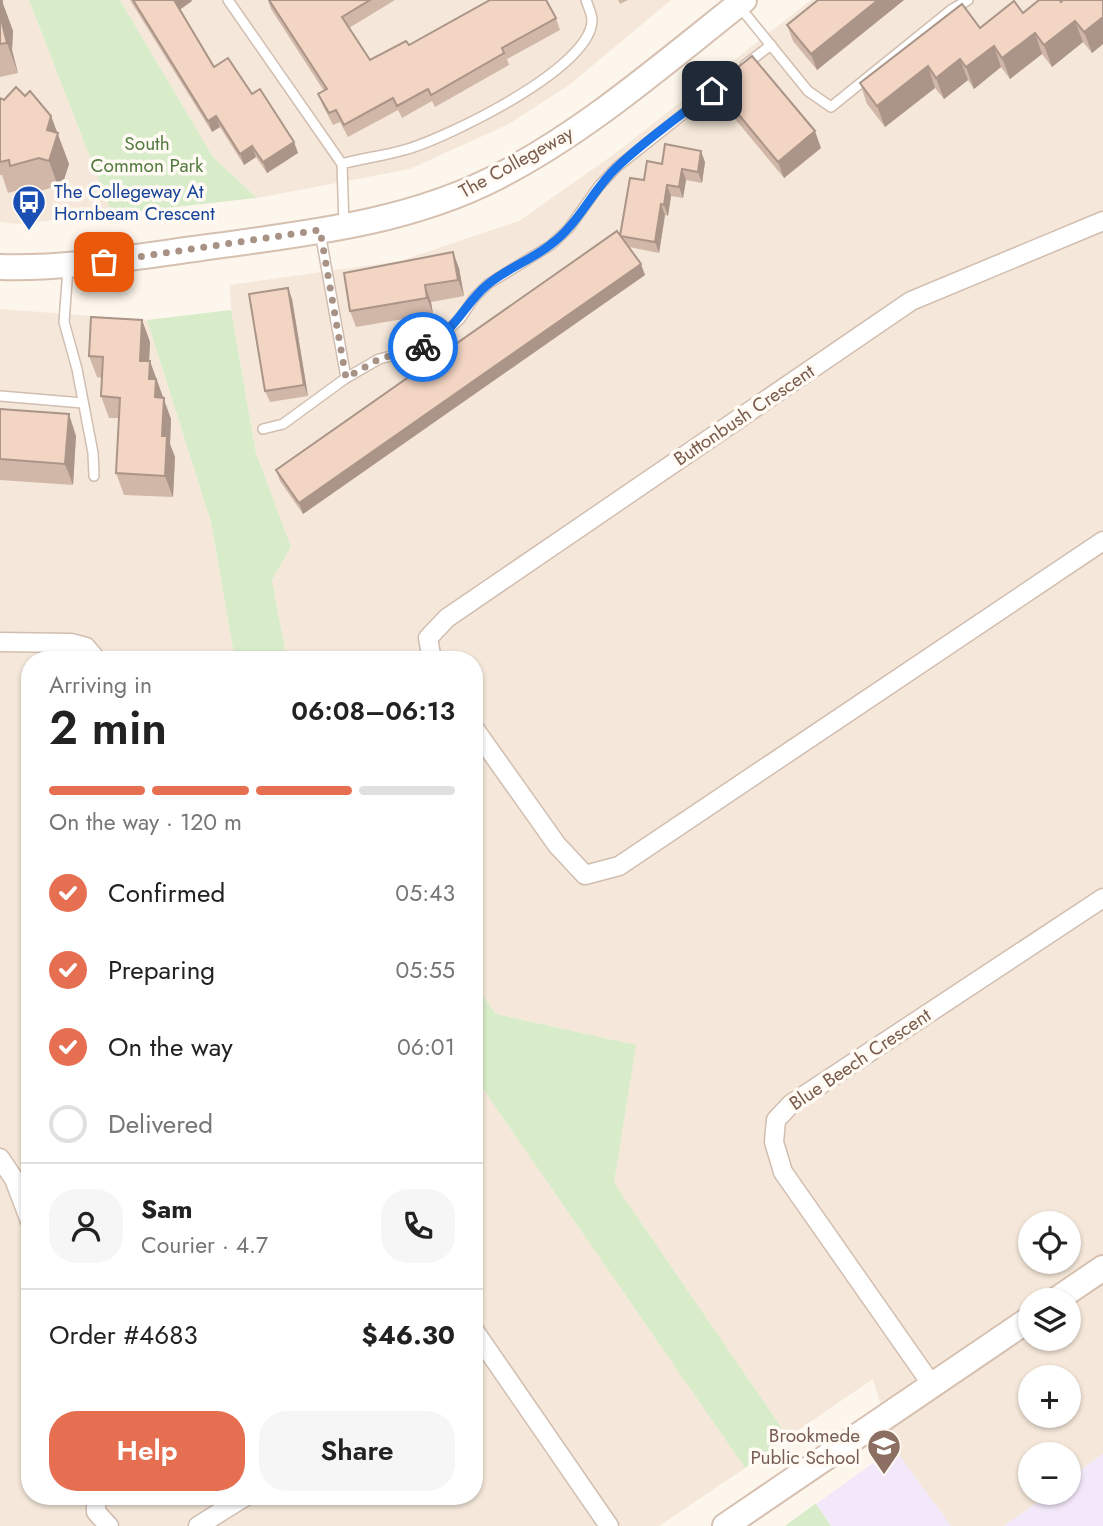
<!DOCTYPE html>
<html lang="en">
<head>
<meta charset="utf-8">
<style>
  body { margin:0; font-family:Jost,sans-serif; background:#f6f6f6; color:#222; height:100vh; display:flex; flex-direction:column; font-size:26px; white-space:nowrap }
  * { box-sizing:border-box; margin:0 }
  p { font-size:23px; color:#767676 }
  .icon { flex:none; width:38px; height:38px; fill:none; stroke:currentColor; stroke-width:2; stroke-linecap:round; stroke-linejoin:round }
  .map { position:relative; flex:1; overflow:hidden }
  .details { position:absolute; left:21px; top:651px; width:462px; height:854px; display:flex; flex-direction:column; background:#fff; border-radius:28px; box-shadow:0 2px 5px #0004 }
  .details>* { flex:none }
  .tools { position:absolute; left:1018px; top:1211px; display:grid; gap:14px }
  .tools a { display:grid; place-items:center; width:63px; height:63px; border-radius:50%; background:#fff; box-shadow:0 2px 5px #0004; font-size:35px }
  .pin { position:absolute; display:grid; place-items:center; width:60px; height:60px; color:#fff; margin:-30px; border-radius:14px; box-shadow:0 4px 10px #0006 }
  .courier { position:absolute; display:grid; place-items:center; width:70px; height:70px; margin:-35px; border:5px solid #1a73e8; border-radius:50%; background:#fff; color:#222; box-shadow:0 2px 9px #0007 }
  .overview em { font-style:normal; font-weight:600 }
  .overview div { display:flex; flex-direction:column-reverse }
  .overview { display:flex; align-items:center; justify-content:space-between; height:119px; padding:0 28px }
  h1 { font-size:46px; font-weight:600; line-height:52px }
  .bar { display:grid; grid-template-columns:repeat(4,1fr); gap:10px 7px; align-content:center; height:84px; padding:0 28px }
  .bar i { height:9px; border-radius:5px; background:#e0e0e0 }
  .bar .current { background:#e76f51 }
  .bar p { grid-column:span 4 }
  .line { display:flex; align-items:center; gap:18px; padding:0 28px; border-top:2px solid #e0e0e0 }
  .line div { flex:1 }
  .round { display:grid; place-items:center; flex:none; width:74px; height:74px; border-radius:28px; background:#f6f6f6 }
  ol { padding:0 28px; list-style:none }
  li { display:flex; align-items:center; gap:21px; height:77px }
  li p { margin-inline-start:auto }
  li .icon { padding:7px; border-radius:50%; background:#e76f51; color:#fff; stroke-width:4 }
  li:last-child { color:#767676 }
  li i { width:38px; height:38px; border:4px solid #e0e0e0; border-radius:50% }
  .primary-button { display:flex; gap:14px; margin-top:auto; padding:14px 28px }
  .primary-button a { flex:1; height:80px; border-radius:28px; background:#e76f51; color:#fff; font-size:28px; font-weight:600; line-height:80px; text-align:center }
  .primary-button a+a { background:#f6f6f6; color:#222 }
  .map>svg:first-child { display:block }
</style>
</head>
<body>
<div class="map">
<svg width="1103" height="1526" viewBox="0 0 1103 1526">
  <rect width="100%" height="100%" fill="#fdf6ec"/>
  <g fill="#f5e8da" fill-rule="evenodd">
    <path d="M0,0H29L112,214L17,224L0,222Z"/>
    <path d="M120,0H671L569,85L509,124L410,169L257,198L213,157Z"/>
    <path d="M811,0H1103V1454L1069,1478V1454H1031V1493H1050L1004,1526H951L894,1448L873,1379L788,1437L614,1183L635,1045L496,1014L474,983V660H287L272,580L291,547L256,453L231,310L230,285L400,261L519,221L613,155ZM1031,1223H1069V1262H1031ZM1031,1300H1069V1339H1031ZM1031,1377H1069V1416H1031Z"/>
    <path d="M0,309L147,320L211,522L235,660H30V1496H474V1076L745,1468L659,1526H0Z"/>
  </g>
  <g fill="#f3e8fa">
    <path d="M894,1448L951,1526H831L816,1504Z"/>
    <path d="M1103,1454V1526H1004L1050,1493H1069V1478Z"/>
  </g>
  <g fill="#d8ecc9">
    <path d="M29,0H120L213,157L257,198L112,214Z"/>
    <path d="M231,310L256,453L291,547L272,580L287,660H235L211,522L147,320Z"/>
    <path d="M474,983L496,1014L636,1045L614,1183L788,1437L745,1468L474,1076Z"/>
    <path d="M816,1504L831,1526H785L815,1504Z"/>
  </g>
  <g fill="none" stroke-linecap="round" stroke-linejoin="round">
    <g stroke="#d1beb0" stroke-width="12">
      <g id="lane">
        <path d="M228,0L342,164C362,158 384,156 404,150C445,139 592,68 592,20C592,14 588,6 586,0"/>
        <path d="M739,6L808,91L831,107L951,10L968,0"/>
        <path d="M745,65L771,45"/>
        <path d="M342,164L344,225"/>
        <path d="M320,232L346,378"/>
        <path d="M68,268L64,322L77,369L93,453L94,476"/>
        <path d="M0,396L83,403"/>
        <path d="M263,429L283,424L346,378L379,359L415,350L436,341L460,319L474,298L488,284L551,245L569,228L599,186L617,167L725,81"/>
      </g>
    </g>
    <g stroke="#d1beb0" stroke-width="21">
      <g id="street">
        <path d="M0,642L71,643L86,647L97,660"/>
        <path d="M432,660L428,638L447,618L911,301L1103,221"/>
        <path d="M474,728L557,845L585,875L619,866L1103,541"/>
        <path d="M0,1158L14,1179L30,1221"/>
        <path d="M474,1330L609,1526"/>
        <path d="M932,1385L783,1172L774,1142L776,1120L791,1104L1103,898"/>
        <path d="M96,1496V1512L109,1526"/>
        <path d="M198,1526L246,1496"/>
      </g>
    </g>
    <g stroke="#d6c0b0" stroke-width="28">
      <g id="secondary">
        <path d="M0,267C68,269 134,257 201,248C301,234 407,224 499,176C588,130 665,62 744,0"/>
        <path d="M1056,1300L1103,1268"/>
        <path d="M725,1526L1031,1318"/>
      </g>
    </g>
    <use href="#lane" stroke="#fff" stroke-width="9"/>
    <use href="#street" stroke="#fff" stroke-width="18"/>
    <use href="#secondary" stroke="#fff" stroke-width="24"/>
  </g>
  <g fill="#d1b7a8">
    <path d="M0,0L2,1L13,31L12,50L18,73L0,77V81Z"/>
    <path d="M130,0H191L192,1L179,10L214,67L252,94L294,142L298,153L267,173L256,157L244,165L220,127L212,132Z"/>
    <path d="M268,0H395L349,28L370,60L409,45L556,18L560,30L507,59L509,65L435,107L432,101L402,118L398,110L348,137L340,122L333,125L323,106L318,94L324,91L271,9Z"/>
    <path d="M618,0H628L620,4Z"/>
    <path d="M818,0H904L817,70L793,41L787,25Z"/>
    <path d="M1103,0V44L1092,53L1083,42L1052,67L1042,54L1010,79L1001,67L974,89L968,80L944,99L935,88L885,127L867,104L860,83L980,28L1023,13L1061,2Z"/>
    <path d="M715,86L821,148L784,178L721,102Z"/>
    <path d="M25,96L51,116L69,164L60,192L50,188L21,197L19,190L8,193L2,175H0V98L4,100Z"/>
    <path d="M705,162L702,183L686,180L683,198L671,196L668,216L665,215L659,253L629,247L645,275L303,514L280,481L276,470L621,236L644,180L662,164Z"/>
    <path d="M459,268L464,296L431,302L433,314L356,327L350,311Z"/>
    <path d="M292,299L308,396L270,402L265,391Z"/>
    <path d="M142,320L150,342L149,361L171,419L170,444L175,457L173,497L124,495L116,473L119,418H109L101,396L102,378L97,377L89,356Z"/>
    <path d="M0,409L76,436L73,485L0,480Z"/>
  </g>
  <g fill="#aa9588">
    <path d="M174,0H191L192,1L178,11Z"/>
    <path d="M878,0H904L817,70L811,54Z"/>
    <path d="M2,1L13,31L12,50L18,73L7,43L1,19Z"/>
    <path d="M1103,17V44L1092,53L1084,32Z"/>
    <path d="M1075,21L1083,42L1052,67L1044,45Z"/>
    <path d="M1035,33L1042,54L1010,79L1002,58Z"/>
    <path d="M994,46L1001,67L974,89L966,67Z"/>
    <path d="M960,59L968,80L944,99L936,78Z"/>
    <path d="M928,66L935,88L885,127L877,106Z"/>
    <path d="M51,116L69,164L60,192L49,161L47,130Z"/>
    <path d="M216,116L220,127L212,132L208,121Z"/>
    <path d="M815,131L821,148L784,178L778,162Z"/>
    <path d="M294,142L298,153L267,173L263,162Z"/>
    <path d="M252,146L256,157L244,165L240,154Z"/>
    <path d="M701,151L705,162L702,183L698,172Z"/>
    <path d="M682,169L686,180L683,198L679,187Z"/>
    <path d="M667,185L671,196L668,216L664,205Z"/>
    <path d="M661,204L665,215L659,253L655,242Z"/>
    <path d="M453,252L459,268L464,296L458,280Z"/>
    <path d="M641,264L645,275L303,514L299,503Z"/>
    <path d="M425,285L431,302L433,314L427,298Z"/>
    <path d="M288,288L292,299L308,396L304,385Z"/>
    <path d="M142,320L150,342L148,382L140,361Z"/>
    <path d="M150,361L171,419L170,444L175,457L173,497L165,476L162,436L149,379Z"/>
    <path d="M69,414L76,436L73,485L65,464Z"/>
  </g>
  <g fill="#f3d5c3" stroke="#aa9588" stroke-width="2">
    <path d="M0,0L2,1L1,19L7,43L0,44Z"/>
    <path d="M133,0H174L214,67L228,58L252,94L260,89L294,142L263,162L252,146L240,154L216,116L208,121Z"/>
    <path d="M269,0H370L342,17L370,60L406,41L409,45L490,0H546L556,18L502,48L504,53L431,95L428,89L397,106L393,98L344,125L336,110L329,113L318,94L327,89Z"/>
    <path d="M818,0H878L811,54L787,25Z"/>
    <path d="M1039,0H1060L1061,2L1063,0H1103V17L1084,32L1075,21L1044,45L1035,33L1002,58L994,46L966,67L960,59L936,78L928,66L877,106L860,83L962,4L980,28L1014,1L1023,13Z"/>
    <path d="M752,56L815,131L778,162L715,86Z"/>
    <path d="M16,87L25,96L30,91L51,116L47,130L58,133L49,161L39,158L10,166L9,160L0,162V98L4,100Z"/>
    <path d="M665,144L701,151L698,172L682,169L679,187L667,185L664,205L661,204L655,242L620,236L630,178L644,180L647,161L662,164Z"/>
    <path d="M617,231L641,264L299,503L276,470Z"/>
    <path d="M453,252L458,280L425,285L427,298L350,311L344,273Z"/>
    <path d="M288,288L304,385L265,391L249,294Z"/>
    <path d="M91,317L142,320L140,361H150L149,379H156L155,397L164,398L162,436H167L165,476L116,473L120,398L101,396L103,357L89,356Z"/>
    <path d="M0,409L69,414L65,464L0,459Z"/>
  </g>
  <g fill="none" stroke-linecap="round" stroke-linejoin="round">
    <path stroke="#a89285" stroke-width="7" stroke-dasharray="0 12.6" d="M104,262L320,230L346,378L379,359L423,347"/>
    <path stroke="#1a73e8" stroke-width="9" d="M423,347C455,333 463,305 487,285C506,269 531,260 550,245C578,225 592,191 616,168C645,140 680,116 712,91"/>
  </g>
  <defs>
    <g id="bus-pin" transform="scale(1.75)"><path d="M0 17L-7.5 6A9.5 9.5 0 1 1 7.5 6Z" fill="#1a4fb4" stroke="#fffaf3"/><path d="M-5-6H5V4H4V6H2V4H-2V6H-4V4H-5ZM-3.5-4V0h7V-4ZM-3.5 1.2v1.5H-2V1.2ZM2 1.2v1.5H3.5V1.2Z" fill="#fff"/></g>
    <g id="school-pin" transform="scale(1.75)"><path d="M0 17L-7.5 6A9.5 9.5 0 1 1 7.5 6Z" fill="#8d6e63" stroke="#fffaf3"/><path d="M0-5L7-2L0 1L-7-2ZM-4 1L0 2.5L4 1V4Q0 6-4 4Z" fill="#fff"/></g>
  </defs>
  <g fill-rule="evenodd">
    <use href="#bus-pin" x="29" y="202"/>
    <use href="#school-pin" x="884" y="1446"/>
  </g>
  <g text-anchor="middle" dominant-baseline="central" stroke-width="7" stroke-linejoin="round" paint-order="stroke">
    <g font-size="19" fill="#537a41" stroke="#fffaf3">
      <text x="147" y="143">South<tspan x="147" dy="22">Common Park</tspan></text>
    </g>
    <g font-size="19" fill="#7a5c4d" stroke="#fffaf3">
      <text transform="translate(516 162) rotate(-29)">The Collegeway</text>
      <text transform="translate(744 415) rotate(-34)">Buttonbush Crescent</text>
      <text transform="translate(860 1059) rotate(-34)">Blue Beech Crescent</text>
    </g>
    <g font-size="19" fill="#164399" stroke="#fffaf3" text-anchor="start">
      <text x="54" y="191">The Collegeway At<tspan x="54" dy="22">Hornbeam Crescent</tspan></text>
    </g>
    <g font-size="19" fill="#785e54" stroke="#fffaf3" text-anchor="end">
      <text x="860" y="1435">Brookmede<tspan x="860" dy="22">Public School</tspan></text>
    </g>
  </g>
</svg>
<div class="tools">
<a><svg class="icon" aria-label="locate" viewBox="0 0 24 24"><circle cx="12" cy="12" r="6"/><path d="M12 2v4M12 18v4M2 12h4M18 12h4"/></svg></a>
<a><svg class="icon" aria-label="layers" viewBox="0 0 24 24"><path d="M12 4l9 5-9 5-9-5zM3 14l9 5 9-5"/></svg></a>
<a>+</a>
<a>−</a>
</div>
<div class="pin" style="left:104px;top:262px;background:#ea580c"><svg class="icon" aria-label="bag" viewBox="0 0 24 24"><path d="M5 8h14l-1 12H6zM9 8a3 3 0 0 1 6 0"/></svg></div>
<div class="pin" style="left:712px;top:91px;background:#1f2937"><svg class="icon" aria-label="home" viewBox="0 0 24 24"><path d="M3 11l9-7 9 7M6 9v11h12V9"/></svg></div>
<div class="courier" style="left:423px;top:347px"><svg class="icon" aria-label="bike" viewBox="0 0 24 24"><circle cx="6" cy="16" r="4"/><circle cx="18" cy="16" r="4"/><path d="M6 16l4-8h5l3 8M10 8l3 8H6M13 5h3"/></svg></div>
<section class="details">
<div class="overview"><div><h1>2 min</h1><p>Arriving in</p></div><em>06:08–06:13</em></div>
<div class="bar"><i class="current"></i><i class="current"></i><i class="current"></i><i></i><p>On the way · 120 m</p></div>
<ol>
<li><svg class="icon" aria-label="check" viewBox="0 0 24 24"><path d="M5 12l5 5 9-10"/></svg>Confirmed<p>05:43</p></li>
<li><svg class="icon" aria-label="check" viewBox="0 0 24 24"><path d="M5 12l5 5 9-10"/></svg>Preparing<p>05:55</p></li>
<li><svg class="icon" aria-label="check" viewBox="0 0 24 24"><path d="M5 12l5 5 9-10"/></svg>On the way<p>06:01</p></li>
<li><i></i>Delivered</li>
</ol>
<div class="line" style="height:126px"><a class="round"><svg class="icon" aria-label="person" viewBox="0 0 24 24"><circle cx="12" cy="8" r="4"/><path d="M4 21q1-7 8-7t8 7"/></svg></a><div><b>Sam</b><p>Courier · 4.7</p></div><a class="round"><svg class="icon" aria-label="phone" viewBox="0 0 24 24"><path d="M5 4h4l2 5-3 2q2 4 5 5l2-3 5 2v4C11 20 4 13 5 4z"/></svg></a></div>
<div class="line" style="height:91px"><div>Order #4683</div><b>$46.30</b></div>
<div class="primary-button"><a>Help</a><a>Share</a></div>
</section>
</div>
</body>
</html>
